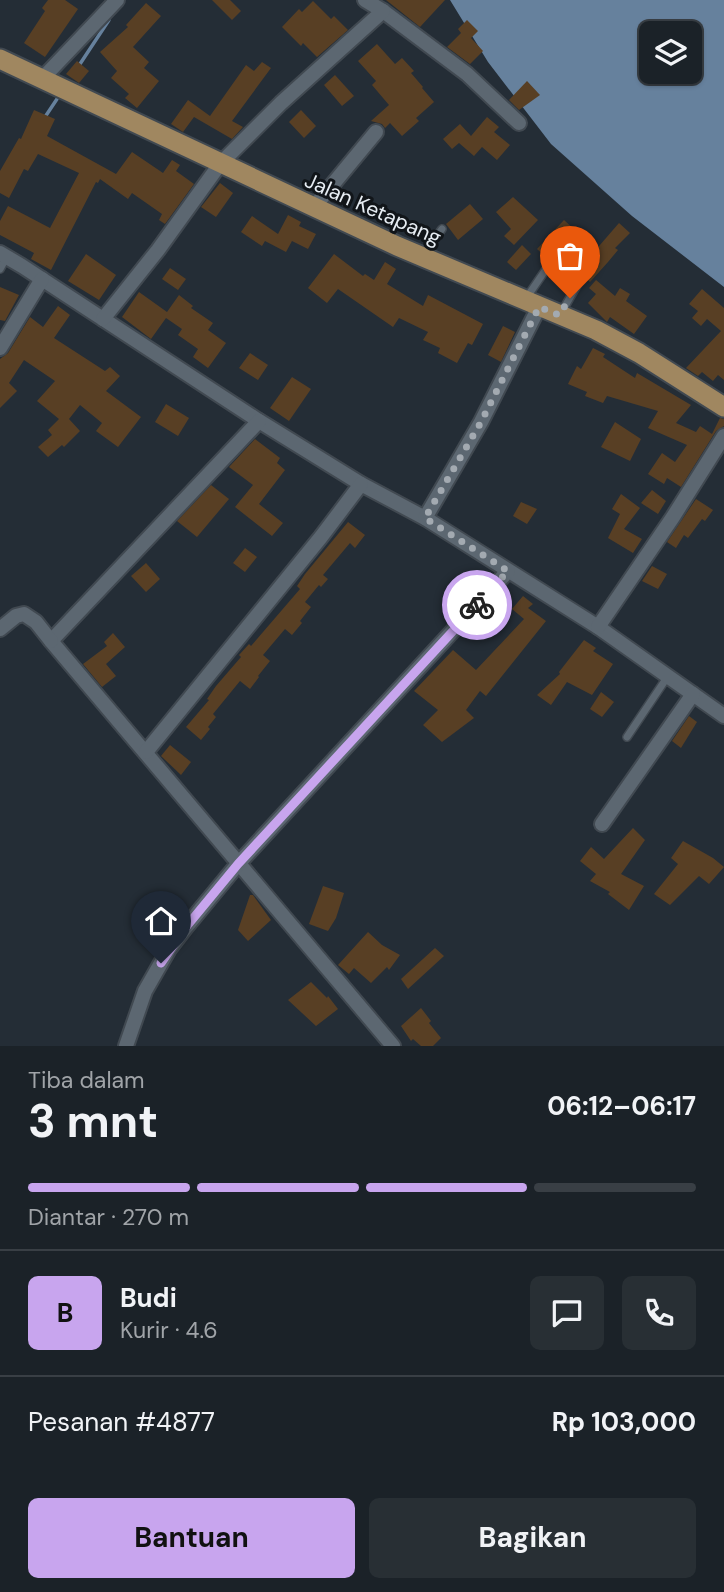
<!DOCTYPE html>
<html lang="id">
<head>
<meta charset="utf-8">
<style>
  body { margin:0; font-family:"DM Sans",sans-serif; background:#282f34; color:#f1f3f6; height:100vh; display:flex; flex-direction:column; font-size:26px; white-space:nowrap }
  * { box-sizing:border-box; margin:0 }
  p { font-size:23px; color:#a0a4a8 }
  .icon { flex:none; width:38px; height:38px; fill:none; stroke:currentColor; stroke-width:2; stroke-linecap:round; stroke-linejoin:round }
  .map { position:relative; height:1046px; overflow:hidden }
  .side { display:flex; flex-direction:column; background:#1b2228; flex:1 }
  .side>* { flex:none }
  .fabs { position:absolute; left:639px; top:21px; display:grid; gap:14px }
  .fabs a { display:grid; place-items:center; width:63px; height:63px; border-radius:10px; background:#1b2228; box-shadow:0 2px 5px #0004,0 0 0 2px #393f45; font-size:35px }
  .pin { position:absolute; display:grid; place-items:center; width:60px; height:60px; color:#fff; margin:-72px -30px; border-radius:50% 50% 50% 0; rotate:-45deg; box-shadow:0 0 7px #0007 }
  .pin .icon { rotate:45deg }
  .courier { position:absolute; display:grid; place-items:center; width:70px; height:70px; margin:-35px; border:5px solid #c8a5ee; border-radius:50%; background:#fff; color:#222; box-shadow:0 2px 9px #0007 }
  .headline em { font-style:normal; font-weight:700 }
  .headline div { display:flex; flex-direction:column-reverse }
  .headline { display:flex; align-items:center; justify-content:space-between; height:119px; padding:0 28px }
  h1 { font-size:46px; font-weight:700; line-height:52px }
  .bar { display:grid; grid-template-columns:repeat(4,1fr); gap:10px 7px; align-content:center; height:84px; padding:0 28px }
  .bar i { height:9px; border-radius:5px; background:#393f45 }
  .bar .active { background:#c8a5ee }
  .bar p { grid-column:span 4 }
  .line { display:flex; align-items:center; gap:18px; padding:0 28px; border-top:2px solid #393f45 }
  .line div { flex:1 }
  .round { display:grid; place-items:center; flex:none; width:74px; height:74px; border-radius:10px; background:#282f34 }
  .primary-button { display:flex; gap:14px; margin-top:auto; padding:14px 28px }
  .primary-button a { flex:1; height:80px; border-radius:10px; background:#c8a5ee; color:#111; font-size:28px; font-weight:700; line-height:80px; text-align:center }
  .primary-button a+a { background:#282f34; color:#f1f3f6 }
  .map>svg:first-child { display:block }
</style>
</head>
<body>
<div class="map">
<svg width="724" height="1046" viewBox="0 0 724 1046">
  <rect width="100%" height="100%" fill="#242d36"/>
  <path fill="#66819d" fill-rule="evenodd" d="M450,0H724V287L632,216L551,144L488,62ZM651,33H690V72H651Z"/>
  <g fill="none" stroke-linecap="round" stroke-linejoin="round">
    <g stroke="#66819d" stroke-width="3.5">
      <path d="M78,67L109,20"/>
      <path d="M45,117L57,99"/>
    </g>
  </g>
  <g fill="#583f24">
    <path d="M48,0H65L78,9L45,57L24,43L45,11L42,8Z"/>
    <path d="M212,0H230L241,11L232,20Z"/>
    <path d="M386,0H445L420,27Z"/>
    <path d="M313,1L331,19L334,16L348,30L317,57L303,43L301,46L282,27L299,9L302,12Z"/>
    <path d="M146,3L161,16L133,47L149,62L144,68L159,81L137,108L125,98L129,94L111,78L117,71L100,52L128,27L126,25Z"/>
    <path d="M467,20L478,31L471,38L483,51L470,64L447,47L461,33L458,29Z"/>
    <path d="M377,44L395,64L402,58L414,71L411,73L423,87L422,88L434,102L416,118L419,121L402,136L390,123L385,128L382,124L371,121L389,105L372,85L376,81L358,61Z"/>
    <path d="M77,61L89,71L79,83L66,74Z"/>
    <path d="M262,62L271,68L232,121L243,127L232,139L194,117L183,132L171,124L188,100L210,116L246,65L254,71Z"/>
    <path d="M335,75L354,96L342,106L324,85Z"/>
    <path d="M527,81L540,95L519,110L509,100Z"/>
    <path d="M34,110L55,119L47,136L116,174L132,152L163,173L172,160L180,165L176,171L194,184L165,224L159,220L162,214L132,193L128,199L100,179L98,183L96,182L51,270L31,259L34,253L0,235V221L8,206L50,228L79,173L38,154L28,171L24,169L9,198L0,193V171L19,138L21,139Z"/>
    <path d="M301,110L316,126L304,138L289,122Z"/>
    <path d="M487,117L499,127L494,132L510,145L497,160L482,147L474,156L459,143L452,149L443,139L460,124L471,136Z"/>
    <path d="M220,183L233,193L216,217L201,207Z"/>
    <path d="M513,197L538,220L514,245L504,236L511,229L496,212Z"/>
    <path d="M470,204L483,219L458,240L446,224Z"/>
    <path d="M288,215L301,222L299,226L316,234L308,249L292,241L286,252L265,241L262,246L241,232L252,216L278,234Z"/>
    <path d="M564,220L576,231L573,234L593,253L619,223L630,233L615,248L618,250L608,262L590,282L569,263L567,265L556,254L551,253L547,258L537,249Z"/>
    <path d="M522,245L531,254L516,270L507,262Z"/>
    <path d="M86,254L116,275L99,300L68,281Z"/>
    <path d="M334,254L363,276L365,274L374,280L385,262L396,269L387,284L423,306L428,295L483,324L472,345L468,343L457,363L438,353L440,348L423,340L428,332L399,318L393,327L338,289L327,303L308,288Z"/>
    <path d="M170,268L186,279L178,290L162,279Z"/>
    <path d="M596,280L615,296L620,288L630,294L626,301L647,316L634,334L610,317L607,322L588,303L596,294L589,288Z"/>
    <path d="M0,287L19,295L5,321L0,320Z"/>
    <path d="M702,289L724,308V380L718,375L713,381L702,372L698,376L686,368L721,331L707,319L701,326L692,318L698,311L689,304Z"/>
    <path d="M139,292L167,312L179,295L193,306L191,308L213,323L208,330L226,343L208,368L193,357L198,349L178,335L182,329L166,318L151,339L122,317Z"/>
    <path d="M58,306L70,315L54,338L105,371L110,367L120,376L106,391L141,417L118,447L96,431L102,423L80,405L69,419L80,431L64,447L62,445L48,457L38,447L52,435L48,430L59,419L37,401L55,381L24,360L9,383L17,391L0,408V359L8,353L30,317L43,327Z"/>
    <path d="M503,326L515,332L501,362L488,355Z"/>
    <path d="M593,348L605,354L603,357L635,378L637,373L691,405L676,423L696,432L700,426L712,434L720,418L724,419V426L716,431L681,487L667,478L664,484L648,474L662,453L675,462L687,445L648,428L658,411L607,396L603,403L585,396L587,392L568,384L577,366L581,369Z"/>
    <path d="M250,353L268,365L258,380L239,368Z"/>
    <path d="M292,377L311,389L289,421L270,408Z"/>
    <path d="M166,404L189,418L178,436L155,422Z"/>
    <path d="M615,422L641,439L630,461L601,447Z"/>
    <path d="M255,439L280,458L277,463L285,470L259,504L283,523L272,536L235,507L253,485L229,467Z"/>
    <path d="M211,485L229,499L197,537L177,521Z"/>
    <path d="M652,490L666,501L658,514L641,503Z"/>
    <path d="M621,494L640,508L624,529L642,539L633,553L608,538L620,514L612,509Z"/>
    <path d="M696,499L713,510L705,521L702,519L688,538L684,535L676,548L667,542Z"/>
    <path d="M521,502L537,509L527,524L513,516Z"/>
    <path d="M348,522L365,535L355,548L350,543L323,575L328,579L321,587L319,585L305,602L311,607L300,621L302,623L292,635L285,629L263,655L270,661L258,676L259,677L250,689L240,681L213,714L216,717L208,727L210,729L201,740L186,727L209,700L207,699L216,686L241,657L239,655L249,644L251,646L300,589L297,586L305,574Z"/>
    <path d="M245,548L257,557L245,572L233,563Z"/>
    <path d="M146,563L160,579L146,592L131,576Z"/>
    <path d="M652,566L667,574L658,589L642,581Z"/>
    <path d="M523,596L533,604L528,608L546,621L486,696L480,691L466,710L474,718L442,742L423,725L438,710L414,691L453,650L476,670L524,619L512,609Z"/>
    <path d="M113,633L125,647L106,664L116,676L102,687L83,664L107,646L104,642Z"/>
    <path d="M584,640L596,648L593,651L613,664L592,695L567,682L551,705L537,695L560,674L559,672Z"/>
    <path d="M601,692L614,702L602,717L590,709Z"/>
    <path d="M689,716L697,722L681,748L672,741Z"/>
    <path d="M170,745L191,762L181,775L161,756Z"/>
    <path d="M633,828L645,840L621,874L644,886L629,910L608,894L610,892L590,881L596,874L580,861L591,847L604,859Z"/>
    <path d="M683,841L713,858L724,867L709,884L699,876L670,905L654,894L678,864L671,858Z"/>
    <path d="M323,886L344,893L336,918L328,931L309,924Z"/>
    <path d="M250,895H253L271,920L248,941L238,930Z"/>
    <path d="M368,932L382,945L400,955L389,970L387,967L371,983L354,968L349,974L338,965Z"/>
    <path d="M435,948L444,956L408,989L401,979Z"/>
    <path d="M311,982L327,998L328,996L338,1009L316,1026L288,1000Z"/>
    <path d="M421,1008L431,1021L429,1023L441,1038L433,1046H421L413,1039L411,1041L401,1026Z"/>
  </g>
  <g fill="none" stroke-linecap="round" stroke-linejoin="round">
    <g stroke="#414951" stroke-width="10">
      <g id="service">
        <path d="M422,256L442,229"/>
        <path d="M0,269L6,258"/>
        <path d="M527,297L553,259"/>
        <path d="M560,315L580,280"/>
        <path d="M627,737L668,676"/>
      </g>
    </g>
    <g stroke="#414951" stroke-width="18">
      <g id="minor">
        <path d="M383,11L467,74L519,123"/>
        <path d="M42,79L117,0"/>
        <path d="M314,207L376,132"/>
        <path d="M0,253L22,266L259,421L361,484L425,518L598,627L724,716"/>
        <path d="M103,319L158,250L220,164L281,103L383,11L365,0"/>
        <path d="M0,348L42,279"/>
        <path d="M259,421L51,641L393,1046"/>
        <path d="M425,518L481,422L539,307"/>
        <path d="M598,627L673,517L724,436"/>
        <path d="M0,629L16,616L24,614L36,622L51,641"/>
        <path d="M146,752L321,537L361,484"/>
        <path d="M602,824L693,694"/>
        <path d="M126,1046L145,991L169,949L186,927L238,864L508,571"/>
      </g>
    </g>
    <g stroke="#414951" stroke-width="23">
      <path id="primary" d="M0,59L397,246L596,330L639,353L724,407"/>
    </g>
    <use href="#service" stroke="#5c6771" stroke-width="7"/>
    <use href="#minor" stroke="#5c6771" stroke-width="14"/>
    <use href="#primary" stroke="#a08760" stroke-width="19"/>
  </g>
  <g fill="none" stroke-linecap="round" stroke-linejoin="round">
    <path stroke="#a3aab1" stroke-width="7" stroke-dasharray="0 12.6" d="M477,605L508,571L425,518L481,422L539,307L559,315L570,298"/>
    <path stroke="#c8a5ee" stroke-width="9" d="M161,963L186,927L238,864L477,605"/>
  </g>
  <g text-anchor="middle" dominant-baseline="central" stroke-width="6" stroke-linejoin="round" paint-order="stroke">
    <g font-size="21" fill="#e7edf3" stroke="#111519">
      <text transform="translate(373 209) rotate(24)">Jalan Ketapang</text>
    </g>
  </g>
</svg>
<div class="fabs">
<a><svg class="icon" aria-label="layers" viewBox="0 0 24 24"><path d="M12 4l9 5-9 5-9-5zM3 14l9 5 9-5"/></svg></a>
</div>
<div class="pin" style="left:570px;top:298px;background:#ea580c"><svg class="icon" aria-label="bag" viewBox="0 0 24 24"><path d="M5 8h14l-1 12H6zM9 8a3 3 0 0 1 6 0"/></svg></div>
<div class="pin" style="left:161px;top:963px;background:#1f2937"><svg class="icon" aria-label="home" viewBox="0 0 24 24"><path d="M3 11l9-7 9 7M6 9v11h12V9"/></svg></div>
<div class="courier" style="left:477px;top:605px"><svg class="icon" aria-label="bike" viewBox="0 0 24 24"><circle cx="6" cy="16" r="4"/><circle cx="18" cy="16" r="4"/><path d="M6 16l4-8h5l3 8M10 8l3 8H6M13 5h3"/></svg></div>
</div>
<section class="side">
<div class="headline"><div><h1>3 mnt</h1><p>Tiba dalam</p></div><em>06:12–06:17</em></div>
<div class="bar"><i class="active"></i><i class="active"></i><i class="active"></i><i></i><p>Diantar · 270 m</p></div>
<div class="line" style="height:126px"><b class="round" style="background:#c8a5ee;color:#111">B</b><div><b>Budi</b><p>Kurir · 4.6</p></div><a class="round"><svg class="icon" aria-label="chat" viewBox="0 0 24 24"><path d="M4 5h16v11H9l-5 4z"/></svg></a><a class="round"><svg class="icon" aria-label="phone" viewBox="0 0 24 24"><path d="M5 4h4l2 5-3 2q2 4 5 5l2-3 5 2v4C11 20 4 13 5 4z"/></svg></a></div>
<div class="line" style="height:91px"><div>Pesanan #4877</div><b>Rp 103,000</b></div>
<div class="primary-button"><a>Bantuan</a><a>Bagikan</a></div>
</section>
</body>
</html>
